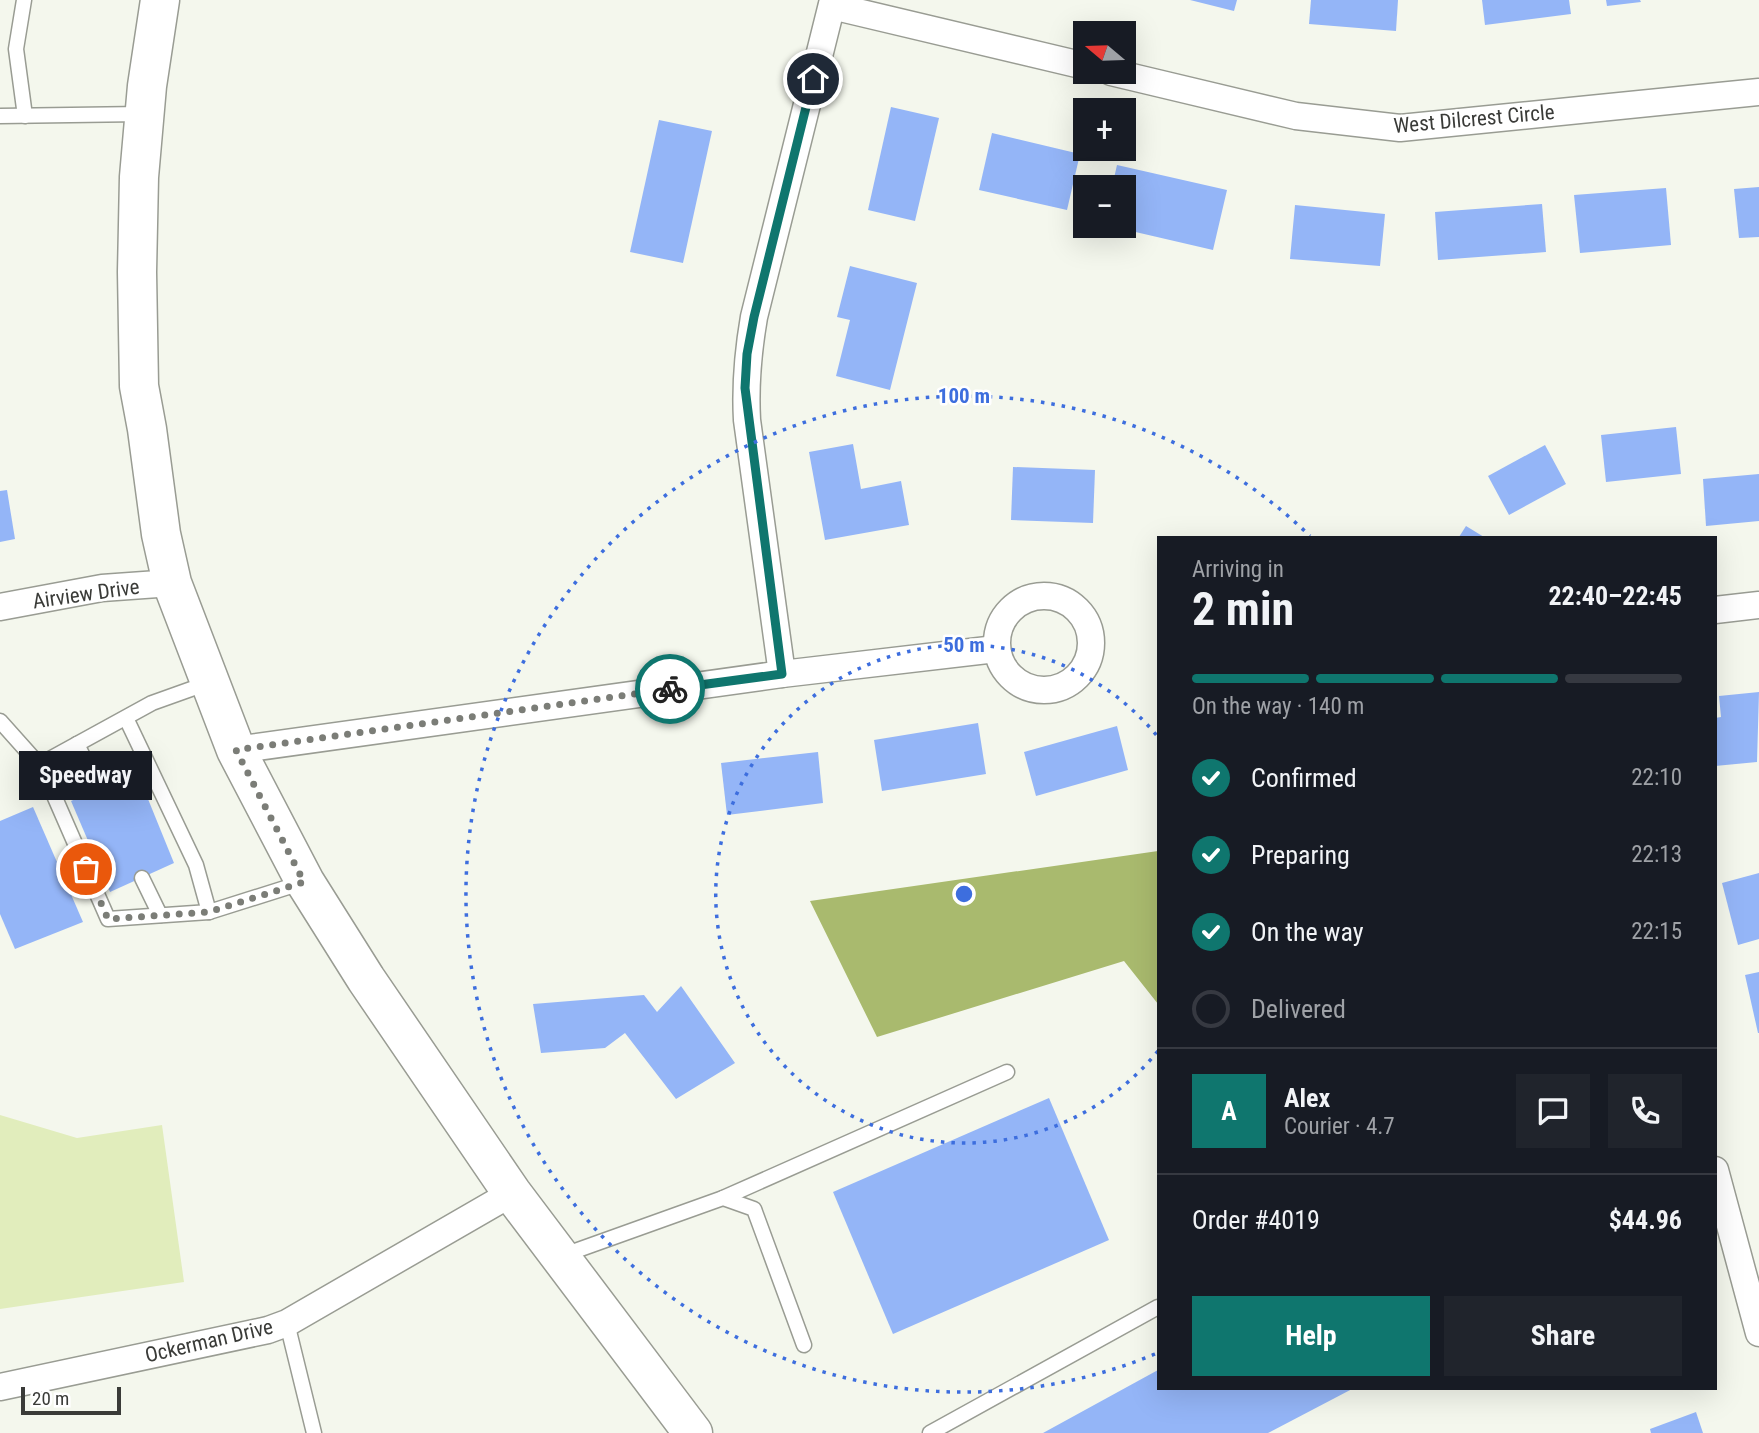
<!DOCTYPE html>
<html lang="en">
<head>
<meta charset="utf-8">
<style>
  body { margin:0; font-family:"Roboto Condensed",sans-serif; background:#20242c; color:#f1f3f6; height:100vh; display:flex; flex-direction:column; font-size:26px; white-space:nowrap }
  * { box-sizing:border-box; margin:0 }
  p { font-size:23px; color:#9ea1a6 }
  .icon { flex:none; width:38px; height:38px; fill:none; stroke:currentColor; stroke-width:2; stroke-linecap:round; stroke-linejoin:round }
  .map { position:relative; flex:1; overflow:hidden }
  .sheet { position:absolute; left:1157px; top:536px; width:560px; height:854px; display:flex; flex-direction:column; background:#171b24; border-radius:0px; box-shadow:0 7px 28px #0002 }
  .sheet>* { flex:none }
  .needle { width:46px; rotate:289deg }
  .tools { position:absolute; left:1073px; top:21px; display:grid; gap:14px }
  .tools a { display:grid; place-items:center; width:63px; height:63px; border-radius:0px; background:#171b24; box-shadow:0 7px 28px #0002; font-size:35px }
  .scale { position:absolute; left:21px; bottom:18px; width:100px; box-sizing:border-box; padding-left:7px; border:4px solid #3a3b38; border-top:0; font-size:19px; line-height:24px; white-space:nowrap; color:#3a3b38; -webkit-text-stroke:5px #fff; paint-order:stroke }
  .pin { position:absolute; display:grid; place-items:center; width:60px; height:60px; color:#fff; margin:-30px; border:4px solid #fff; border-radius:50%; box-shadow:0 2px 7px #0007 }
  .courier { position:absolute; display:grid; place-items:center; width:70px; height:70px; margin:-35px; border:5px solid #0f766e; border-radius:50%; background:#fff; color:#222; box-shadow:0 2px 9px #0007 }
  .bubble { position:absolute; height:49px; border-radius:0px; background:#171b24; box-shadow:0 7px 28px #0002; font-size:23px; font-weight:700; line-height:49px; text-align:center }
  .headline em { font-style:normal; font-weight:700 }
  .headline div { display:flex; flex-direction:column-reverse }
  .headline { display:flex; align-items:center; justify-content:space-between; height:119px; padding:0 35px }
  h1 { font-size:46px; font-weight:700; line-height:52px }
  .bar { display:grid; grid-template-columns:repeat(4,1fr); gap:10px 7px; align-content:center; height:84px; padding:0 35px }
  .bar i { height:9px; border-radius:5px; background:#363941 }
  .bar .selected { background:#0f766e }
  .bar p { grid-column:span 4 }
  .line { display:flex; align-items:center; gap:18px; padding:0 35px; border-top:2px solid #363941 }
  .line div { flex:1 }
  .round { display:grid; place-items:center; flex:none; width:74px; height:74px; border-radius:0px; background:#20242c }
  ol { padding:0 35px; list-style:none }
  li { display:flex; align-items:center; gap:21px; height:77px }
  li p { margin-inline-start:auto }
  li .icon { padding:7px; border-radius:50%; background:#0f766e; color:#fff; stroke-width:4 }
  li:last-child { color:#9ea1a6 }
  li i { width:38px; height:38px; border:4px solid #363941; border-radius:50% }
  .button { display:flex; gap:14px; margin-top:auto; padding:14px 35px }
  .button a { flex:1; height:80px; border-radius:0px; background:#0f766e; color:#fff; font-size:28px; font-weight:700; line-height:80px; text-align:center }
  .button a+a { background:#20242c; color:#f1f3f6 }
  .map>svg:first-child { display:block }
</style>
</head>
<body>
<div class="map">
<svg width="1759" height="1433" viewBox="0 0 1759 1433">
  <rect width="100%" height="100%" fill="#f4f7ed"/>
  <path fill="#e1edbc" d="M0,1115L77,1138L162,1125L184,1282L0,1309Z"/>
  <path fill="#a9ba6e" d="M1158,851V1004L1124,961L877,1037L810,901Z"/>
  <g fill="#94b5f7">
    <path d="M1190,0H1237L1234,11Z"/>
    <path d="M1311,0H1398L1396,31L1309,24Z"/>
    <path d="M1482,0H1569L1571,14L1485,25Z"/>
    <path d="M1606,0H1640L1641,2L1607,6Z"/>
    <path d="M891,107L939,118L915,221L868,210Z"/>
    <path d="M659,120L712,131L683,263L630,252Z"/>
    <path d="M992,133L1080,154L1067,210L979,190Z"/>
    <path d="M1117,165L1227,190L1213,250L1114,227L1124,226V187H1112Z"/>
    <path d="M1759,187V237L1739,238L1734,189Z"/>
    <path d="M1666,188L1671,245L1580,253L1574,195Z"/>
    <path d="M1542,204L1546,252L1438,260L1435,212Z"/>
    <path d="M1295,205L1385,214L1380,266L1290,259Z"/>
    <path d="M850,266L917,283L890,390L836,376L850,320L837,317Z"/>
    <path d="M1676,427L1681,474L1606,482L1601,435Z"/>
    <path d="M853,444L861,489L901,481L909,525L825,540L809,452Z"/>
    <path d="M1545,445L1566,484L1509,515L1488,476Z"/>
    <path d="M1013,467L1095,470L1093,523L1011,520Z"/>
    <path d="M1759,474V521L1706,526L1703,479Z"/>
    <path d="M7,490L15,539L0,542V491Z"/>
    <path d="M1466,526L1484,537H1459Z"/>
    <path d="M1759,692L1757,762L1715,766V718L1721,717L1719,696Z"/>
    <path d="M978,723L986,774L882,791L874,740Z"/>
    <path d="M1117,726L1128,770L1036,796L1024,752Z"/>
    <path d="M818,752L823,803L727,815L721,763Z"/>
    <path d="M137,772L174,863L110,892L71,801Z"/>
    <path d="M33,807L83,922L15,949L0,914V821Z"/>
    <path d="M1759,873V939L1738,945L1722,883Z"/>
    <path d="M1759,972V1033H1758L1745,975Z"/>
    <path d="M681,986L735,1063L676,1099L625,1033L605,1048L541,1053L533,1004L644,995L657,1012Z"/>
    <path d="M1049,1098L1109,1240L893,1334L833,1192Z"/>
    <path d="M1158,1370V1388H1354L1268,1433H1043Z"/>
    <path d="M1696,1412L1703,1433H1651L1650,1429Z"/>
  </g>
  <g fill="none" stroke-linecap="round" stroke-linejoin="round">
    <g stroke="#999c93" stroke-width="17">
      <g id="lane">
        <path d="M24,0L16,49L25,116"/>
        <path d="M0,116L142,114"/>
        <path d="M126,718L196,865L209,912"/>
        <path d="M0,721L42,768L108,919L209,912L304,882"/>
        <path d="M77,744L99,789"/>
        <path d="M39,765L152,703L208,683"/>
        <path d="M142,878L160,915"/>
        <path d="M723,1198L1007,1072"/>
        <path d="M561,1256L723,1198L754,1209L804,1345"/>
        <path d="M287,1323L314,1433"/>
        <path d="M930,1433L1158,1307"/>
      </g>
    </g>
    <g stroke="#999c93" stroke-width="29">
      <g id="street">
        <path d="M832,6L1085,66"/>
        <path d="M1111,72L1296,116L1400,128L1759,92"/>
        <circle cx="1044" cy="643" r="47"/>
        <path d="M0,607L102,588L172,583"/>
        <path d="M1715,610L1759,605"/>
        <path d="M782,674L747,420C745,384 748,352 754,317L833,0"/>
        <path d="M236,750L782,674L996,649"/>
        <path d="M1715,1170L1759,1333"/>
        <path d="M0,1387L268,1330L287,1323L512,1193"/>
      </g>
    </g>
    <g stroke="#999c93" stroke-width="41">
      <path id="primary" d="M160,0L147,86L139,177L137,272L139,386L147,429L161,534L172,583L236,750L305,882L366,979L512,1193L693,1433"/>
    </g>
    <use href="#lane" stroke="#fff" stroke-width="14"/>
    <use href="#street" stroke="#fff" stroke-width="26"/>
    <use href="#primary" stroke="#fff" stroke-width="38"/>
  </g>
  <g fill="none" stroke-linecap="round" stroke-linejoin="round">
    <path stroke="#7b7d77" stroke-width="7" stroke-dasharray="0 12.6" d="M86,869L108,919L209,912L304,882L236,750L670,689"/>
    <path stroke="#0f766e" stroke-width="9" d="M670,689L782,674L745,388L747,354L754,317L813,79"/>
  </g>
  <g fill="none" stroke="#3d6ede" stroke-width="3.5" stroke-dasharray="3.5 7">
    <path d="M1158 1051A249 249 0 1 1 1158 737"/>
    <path d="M1155 1354A498 498 0 1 1 1310 536"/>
  </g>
  <g text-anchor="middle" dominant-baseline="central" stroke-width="5" stroke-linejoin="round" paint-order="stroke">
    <g font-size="21" fill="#3a3b38" stroke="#fff">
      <text transform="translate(1474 119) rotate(-5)">West Dilcrest Circle</text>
      <text transform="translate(86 594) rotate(-8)">Airview Drive</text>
      <text transform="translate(209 1341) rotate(-13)">Ockerman Drive</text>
    </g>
  </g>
  <circle cx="964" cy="894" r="10" fill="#3d6ede" stroke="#fff" stroke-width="3.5"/>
  <g font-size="21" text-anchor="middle" font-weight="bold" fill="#3d6ede" stroke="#fff" stroke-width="5" stroke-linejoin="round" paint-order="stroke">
    <text x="964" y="403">100 m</text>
    <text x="964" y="652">50 m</text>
  </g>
</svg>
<div class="tools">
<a><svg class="needle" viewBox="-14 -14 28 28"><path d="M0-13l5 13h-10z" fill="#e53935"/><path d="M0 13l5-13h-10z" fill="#9ea1a6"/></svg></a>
<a>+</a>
<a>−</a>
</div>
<div class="scale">20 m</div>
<div class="pin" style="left:86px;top:869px;background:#ea580c"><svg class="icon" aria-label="bag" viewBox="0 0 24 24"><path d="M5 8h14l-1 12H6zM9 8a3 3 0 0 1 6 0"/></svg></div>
<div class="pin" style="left:813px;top:79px;background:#1f2937"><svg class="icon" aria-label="home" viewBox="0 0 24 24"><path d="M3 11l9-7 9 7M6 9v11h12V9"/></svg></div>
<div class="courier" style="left:670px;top:689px"><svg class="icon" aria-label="bike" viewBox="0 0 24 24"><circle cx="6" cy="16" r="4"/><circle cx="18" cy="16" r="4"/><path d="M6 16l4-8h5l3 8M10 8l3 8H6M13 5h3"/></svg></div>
<div class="bubble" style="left:19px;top:751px;width:133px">Speedway</div>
<section class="sheet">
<div class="headline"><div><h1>2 min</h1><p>Arriving in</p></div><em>22:40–22:45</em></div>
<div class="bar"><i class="selected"></i><i class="selected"></i><i class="selected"></i><i></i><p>On the way · 140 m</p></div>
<ol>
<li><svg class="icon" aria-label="check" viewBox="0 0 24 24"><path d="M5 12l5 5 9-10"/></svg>Confirmed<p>22:10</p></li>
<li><svg class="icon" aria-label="check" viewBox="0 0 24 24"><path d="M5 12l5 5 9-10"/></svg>Preparing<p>22:13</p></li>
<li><svg class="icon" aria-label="check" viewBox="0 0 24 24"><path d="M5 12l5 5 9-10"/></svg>On the way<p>22:15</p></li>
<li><i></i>Delivered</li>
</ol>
<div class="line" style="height:126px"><b class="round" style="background:#0f766e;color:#fff">A</b><div><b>Alex</b><p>Courier · 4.7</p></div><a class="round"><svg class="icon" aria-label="chat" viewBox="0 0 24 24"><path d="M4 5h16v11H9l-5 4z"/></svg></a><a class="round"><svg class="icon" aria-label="phone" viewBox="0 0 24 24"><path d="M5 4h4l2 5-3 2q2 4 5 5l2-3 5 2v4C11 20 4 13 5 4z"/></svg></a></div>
<div class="line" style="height:91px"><div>Order #4019</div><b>$44.96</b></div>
<div class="button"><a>Help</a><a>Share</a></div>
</section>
</div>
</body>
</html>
